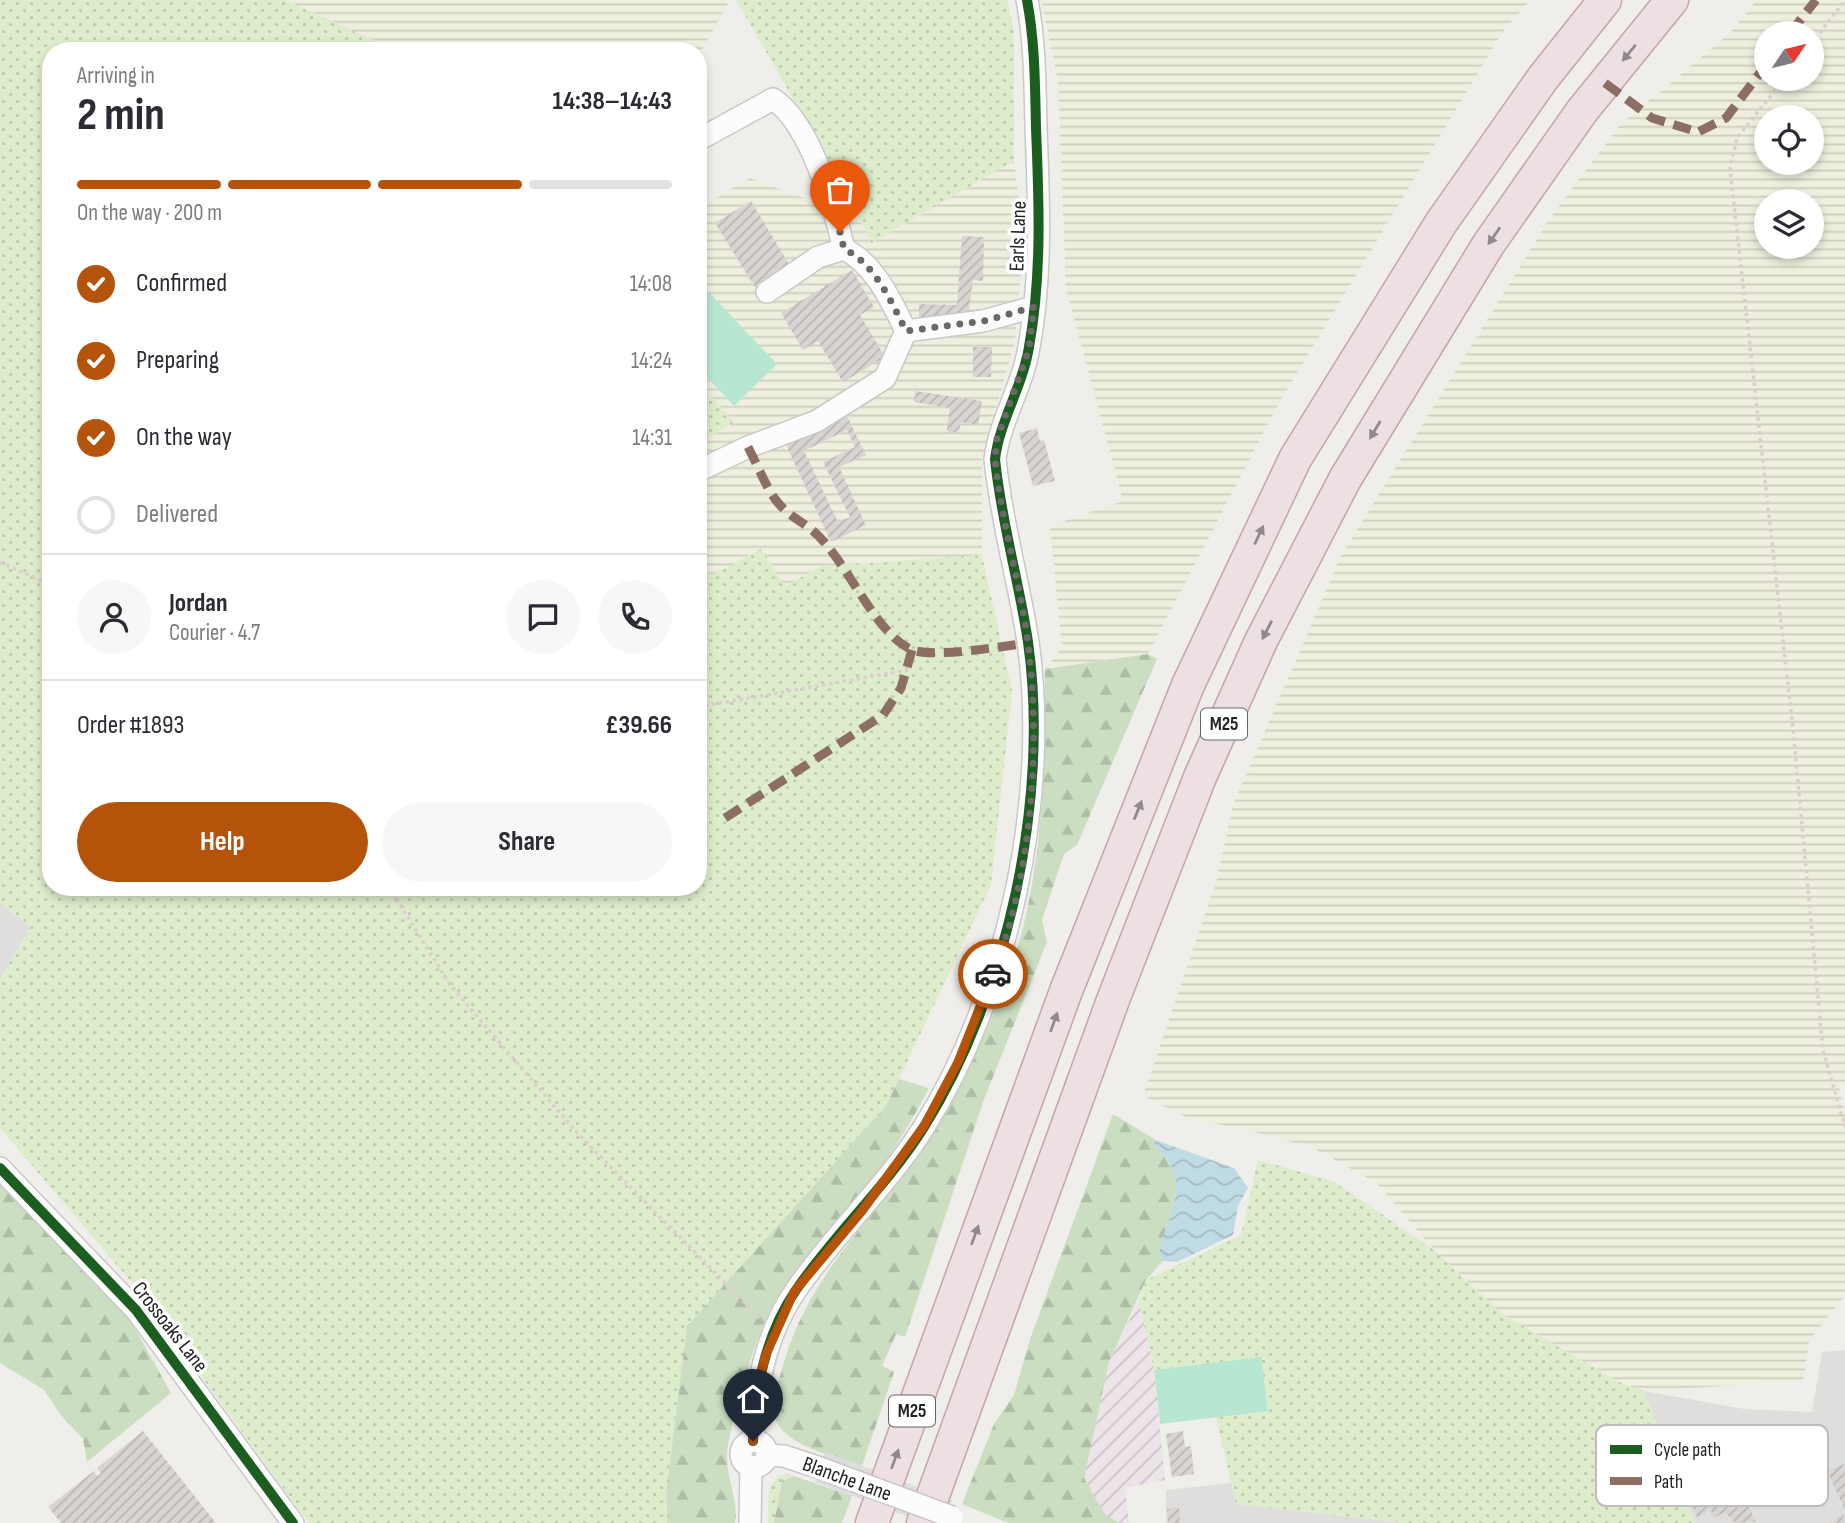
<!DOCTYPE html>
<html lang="en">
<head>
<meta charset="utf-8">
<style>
  body { margin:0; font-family:"Sofia Sans Condensed",sans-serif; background:#f7f7f7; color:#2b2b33; height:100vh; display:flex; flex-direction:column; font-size:26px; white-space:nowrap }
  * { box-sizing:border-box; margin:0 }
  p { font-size:23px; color:#7c7c81 }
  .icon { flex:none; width:38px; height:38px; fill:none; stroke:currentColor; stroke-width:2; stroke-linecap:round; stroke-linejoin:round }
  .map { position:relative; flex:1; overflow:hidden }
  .panel { position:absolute; left:42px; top:42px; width:665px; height:854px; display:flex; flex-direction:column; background:#fff; border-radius:28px; box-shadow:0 4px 10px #0003 }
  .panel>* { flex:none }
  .needle { width:46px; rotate:55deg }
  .buttons { position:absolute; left:1754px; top:21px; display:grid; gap:14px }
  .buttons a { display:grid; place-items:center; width:70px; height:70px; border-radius:50%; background:#fff; box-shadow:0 4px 10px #0003; font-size:35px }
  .pin { position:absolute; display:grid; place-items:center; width:60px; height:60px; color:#fff; margin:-72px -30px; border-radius:50% 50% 50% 0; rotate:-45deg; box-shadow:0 0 7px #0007 }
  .pin .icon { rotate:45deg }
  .courier { position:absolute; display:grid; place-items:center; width:70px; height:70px; margin:-35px; border:5px solid #b45309; border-radius:50%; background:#fff; color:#222; box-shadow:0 2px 9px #0007 }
  .head em { font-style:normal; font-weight:700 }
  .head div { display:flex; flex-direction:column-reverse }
  .head { display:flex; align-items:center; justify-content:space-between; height:119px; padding:0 35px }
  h1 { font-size:46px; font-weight:700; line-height:52px }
  .bar { display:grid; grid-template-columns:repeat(4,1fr); gap:10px 7px; align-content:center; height:84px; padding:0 35px }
  .bar i { height:9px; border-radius:5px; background:#e1e1e2 }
  .bar .on { background:#b45309 }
  .bar p { grid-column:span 4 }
  .line { display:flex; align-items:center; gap:18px; padding:0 35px; border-top:2px solid #e1e1e2 }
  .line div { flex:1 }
  .round { display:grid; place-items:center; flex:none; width:74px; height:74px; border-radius:37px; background:#f7f7f7 }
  ol { padding:0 35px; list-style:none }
  li { display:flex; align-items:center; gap:21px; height:77px }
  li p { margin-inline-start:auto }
  li .icon { padding:7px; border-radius:50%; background:#b45309; color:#fff; stroke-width:4 }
  li:last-child { color:#7c7c81 }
  li i { width:38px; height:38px; border:4px solid #e1e1e2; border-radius:50% }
  .primary-button { display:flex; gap:14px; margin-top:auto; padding:14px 35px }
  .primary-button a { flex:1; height:80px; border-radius:42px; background:#b45309; color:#fff; font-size:28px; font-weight:700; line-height:80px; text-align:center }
  .primary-button a+a { background:#f7f7f7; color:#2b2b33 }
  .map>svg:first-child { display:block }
</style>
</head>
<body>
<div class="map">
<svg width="1845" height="1523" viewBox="0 0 1845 1523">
  <defs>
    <pattern id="industrial-furrows" width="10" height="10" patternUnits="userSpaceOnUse" patternTransform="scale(1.75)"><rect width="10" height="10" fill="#ede4e9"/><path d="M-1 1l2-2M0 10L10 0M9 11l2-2" fill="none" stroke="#cbc3c8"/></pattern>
    <pattern id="farmland-rules" width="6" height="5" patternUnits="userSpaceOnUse" patternTransform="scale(1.75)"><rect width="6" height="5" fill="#efefdf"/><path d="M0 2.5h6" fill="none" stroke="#cdcdbf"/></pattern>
    <pattern id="grass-dots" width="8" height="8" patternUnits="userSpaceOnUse" patternTransform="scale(1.75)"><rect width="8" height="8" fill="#ddeccb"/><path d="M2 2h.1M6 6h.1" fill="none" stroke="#bdcaae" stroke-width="1.8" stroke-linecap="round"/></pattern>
    <pattern id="forest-firs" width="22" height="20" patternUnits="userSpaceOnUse" patternTransform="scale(1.75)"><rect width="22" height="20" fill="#cbdec1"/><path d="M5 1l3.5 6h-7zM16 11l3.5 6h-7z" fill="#aebea6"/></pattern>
    <pattern id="water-waves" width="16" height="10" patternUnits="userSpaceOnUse" patternTransform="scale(1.75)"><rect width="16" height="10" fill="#bfdbe3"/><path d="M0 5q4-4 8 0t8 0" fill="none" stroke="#a4bcc2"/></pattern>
    <pattern id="building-hatch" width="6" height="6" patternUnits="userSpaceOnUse" patternTransform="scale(1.75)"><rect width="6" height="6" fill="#d7d4d2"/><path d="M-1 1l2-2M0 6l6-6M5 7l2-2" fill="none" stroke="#b8b6b4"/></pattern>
  </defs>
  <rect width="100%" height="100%" fill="#f0eeeb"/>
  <g fill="#dfdedc">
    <path d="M0,903L31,927L0,978Z"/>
    <path d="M1845,1350V1523H1695L1644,1391L1744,1409L1812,1412L1822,1352Z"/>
    <path d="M1231,1483L1236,1504L1405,1523H1166V1490Z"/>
  </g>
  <path fill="url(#industrial-furrows)" d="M1139,1300L1154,1370L1165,1480L1125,1488L1129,1523H1119L1104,1514L1084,1478L1109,1362Z"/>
  <g fill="url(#farmland-rules)" fill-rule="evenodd">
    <path d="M285,0H730L698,57V51H398Z"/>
    <path d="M1041,0H1530L1502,33L1279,403L1148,654L1045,669L1062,647L1050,526L1123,501L1066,288L1058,81Z"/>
    <path d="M1757,0H1845V1085H1839L1845,1112V1295L1809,1341L1803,1381L1644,1391L1623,1384L1502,1314L1434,1250L1377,1183L1311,1147L1239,1128L1190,1119L1143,1096L1217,879L1233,805L1341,556L1550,218L1620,125L1729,34ZM1766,33H1811V79H1766ZM1766,117H1811V163H1766ZM1766,201H1811V247H1766Z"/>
    <path d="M1014,161L1024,236L1015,341L982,458V555L822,566L785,586L710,577L698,549V445L734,422L698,381V209L750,178L832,208L851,199L871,243Z"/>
  </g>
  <g fill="url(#grass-dots)">
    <path d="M0,0H285L398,51H51V887H698V549L710,576L761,549L785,586L822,566L982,555L1012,691L991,885L886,1106L687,1326L666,1494L668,1523H309L139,1291L0,1128V978L31,927L0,903Z"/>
    <path d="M736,0H1007L1014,32V161L871,243L851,199Z"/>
    <path d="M698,381L734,422L698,445Z"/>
    <path d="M1258,1160L1333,1181L1434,1250L1502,1314L1623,1384L1644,1391L1695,1523H1405L1236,1504L1216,1417L1267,1411L1261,1358L1154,1370L1139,1300L1146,1280L1241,1235Z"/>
    <path d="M786,1474L794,1476L782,1481L774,1523H768C770,1503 762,1482 786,1474Z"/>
  </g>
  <g fill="url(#forest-firs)">
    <path d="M1148,654L1157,659L1077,845L1064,854L1042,920L1047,942L983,1102L905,1337L896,1334L882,1366L894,1372L862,1466C834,1455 771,1445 773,1405C773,1394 779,1380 782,1369C811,1260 894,1206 945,1112C980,1049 1013,978 1028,906C1044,828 1045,749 1045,669Z"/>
    <path d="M899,1079L929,1088C908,1129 883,1168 853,1204C812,1253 777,1282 755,1347C746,1372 729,1430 727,1455C726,1478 739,1500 735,1523H668L666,1494L687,1326L886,1106Z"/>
    <path d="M1113,1114L1156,1140L1153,1145C1197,1183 1166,1212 1159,1255L1163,1261L1146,1280L1109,1362L1084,1478L1104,1513L1119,1523H1008L962,1504L994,1424L1014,1395L1030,1339Z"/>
    <path d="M0,1177L129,1318L171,1393L87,1462L83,1439L60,1414L44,1390L0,1363Z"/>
    <path d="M794,1476L852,1496L842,1523H774L782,1481Z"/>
  </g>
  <g fill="#b7e6d2">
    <path d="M698,281L777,364L734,406L698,368Z"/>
    <path d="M1261,1357L1268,1411L1160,1424L1154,1370Z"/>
  </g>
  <path fill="url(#water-waves)" d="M1156,1140L1234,1168L1248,1188L1238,1206L1233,1235L1177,1262L1163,1261L1159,1255C1166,1212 1197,1183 1153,1145Z"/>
  <path fill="#dedddd" d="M825,1452L952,1500L944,1523H925L815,1482Z"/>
  <g fill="url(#building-hatch)" fill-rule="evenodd">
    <path d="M751,201L793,271L758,292L715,223Z"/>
    <path d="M962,236L984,237L983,281L973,280L968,317H919V304L957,305Z"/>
    <path d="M852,270L874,307L860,315L885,357L843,382L818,341L803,350L781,313Z"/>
    <path d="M973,347H992L991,377H973Z"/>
    <path d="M915,391L982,401L978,425L961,422L959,431L950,433L947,430L950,408L914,402Z"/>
    <path d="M847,416L866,455L839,467L866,525L831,542L786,445ZM847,430L855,447L823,462L850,517L838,522L804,451Z"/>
    <path d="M1037,428L1040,441L1044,440L1055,481L1033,486L1019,433Z"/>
    <path d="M143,1431L216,1523H61L48,1507L94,1471L97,1476L101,1473L97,1468Z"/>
    <path d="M1183,1431L1185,1447L1191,1446L1194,1474L1172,1477L1166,1434Z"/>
    <path d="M1844,1464L1845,1466V1510L1827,1471Z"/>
    <path d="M1754,1471L1760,1483L1752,1487L1758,1498L1747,1503L1756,1522L1735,1523L1725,1512L1714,1518L1710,1510L1697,1517L1686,1492L1698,1485L1701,1493V1486L1706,1481L1713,1483L1723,1478L1726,1485Z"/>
    <path d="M1179,1508L1180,1523H1168L1167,1509Z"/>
    <path d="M1843,1513L1845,1523H1828L1834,1521Z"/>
  </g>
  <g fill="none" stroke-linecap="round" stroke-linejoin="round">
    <g stroke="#c9c8c7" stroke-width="24">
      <g id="minor">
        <path d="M698,140L773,99C810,123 834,207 844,249"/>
        <path d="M767,292L818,257L844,249C875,264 891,301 906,331"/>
        <path d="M698,471L748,447L817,421L885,378L906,331L983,321L1034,307"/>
        <path d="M0,1168L136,1310L293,1523"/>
        <path d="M753,1441C755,1389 766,1333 796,1290C835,1233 887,1186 924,1127C1008,993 1050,798 1028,642C1019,581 1001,521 995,459C1000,420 1023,386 1029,347C1042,276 1039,200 1036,128C1035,85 1035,42 1027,0"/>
        <circle cx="754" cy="1454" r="13"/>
        <path d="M767,1455L784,1456L820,1468"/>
        <path d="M750,1523L751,1466"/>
      </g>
    </g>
    <g stroke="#c5a2ac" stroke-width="35">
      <g id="highway">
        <path d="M872,1523L1066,991L1188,685L1295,459L1441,223L1543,78L1605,0"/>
        <path d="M923,1523L1113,1000L1200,777L1261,641L1345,479L1488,245L1582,111L1672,0"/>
      </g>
    </g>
    <g stroke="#dccecd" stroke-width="3.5" stroke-dasharray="3.5 3.5" stroke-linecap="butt">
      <path d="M1811,44L1845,0"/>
      <path d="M1784,79L1737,138L1730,169L1793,729L1823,1050L1845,1127"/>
      <path d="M0,562L51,585"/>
      <path d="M698,707L908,670"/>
      <path d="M389,887L451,986L580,1136L760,1318"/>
    </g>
    <use href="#minor" stroke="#fdfcfc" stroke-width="21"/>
    <use href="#highway" stroke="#ece0e2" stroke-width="32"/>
    <g stroke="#c9c8c7" stroke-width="24" stroke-linecap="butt">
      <path id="minor-bridge" d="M820,1468L952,1517"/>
    </g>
    <use href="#minor-bridge" stroke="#fdfcfc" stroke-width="21"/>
    <g stroke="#8d6e63" stroke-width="9" stroke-dasharray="18 9" stroke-linecap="butt">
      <path d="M1790,33L1816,0"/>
      <path d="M1605,83L1652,118L1698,132L1726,118L1766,65"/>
      <path d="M748,447C757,464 764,483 775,499C786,514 798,519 812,530C847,559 872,630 910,649C930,659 1004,646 1028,643"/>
      <path d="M725,818L883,715L901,688L912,650"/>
    </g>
    <g stroke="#fff" stroke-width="15">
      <g id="cycleway">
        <path d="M0,1168L136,1310L293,1523"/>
        <path d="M753,1441C755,1389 766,1333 796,1290C835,1233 887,1186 924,1127C1008,993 1050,798 1028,642C1019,581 1001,521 995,459C1000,420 1023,386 1029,347C1042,276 1039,200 1036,128C1035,85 1035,42 1027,0"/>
      </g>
    </g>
    <use href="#cycleway" stroke="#1b5e20" stroke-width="10"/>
  </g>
  <defs><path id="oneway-solid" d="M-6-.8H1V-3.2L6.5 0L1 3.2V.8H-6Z" transform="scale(1.75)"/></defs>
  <g fill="#918a8c">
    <use href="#oneway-solid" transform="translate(1629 53) rotate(129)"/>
    <use href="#oneway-solid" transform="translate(1494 236) rotate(125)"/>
    <use href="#oneway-solid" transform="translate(1375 430) rotate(121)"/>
    <use href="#oneway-solid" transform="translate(1259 535) rotate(-65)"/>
    <use href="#oneway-solid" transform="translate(1267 630) rotate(117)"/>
    <use href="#oneway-solid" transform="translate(1138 810) rotate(-68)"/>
    <use href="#oneway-solid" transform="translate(1054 1022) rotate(-70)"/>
    <use href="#oneway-solid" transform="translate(975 1235) rotate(-70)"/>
    <use href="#oneway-solid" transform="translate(895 1459) rotate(-70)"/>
  </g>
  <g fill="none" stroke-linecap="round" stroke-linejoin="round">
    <path stroke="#6a6968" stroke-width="7" stroke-dasharray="0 12.6" d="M840,232L844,249C875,264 891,301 906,331L984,321L1034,307L1029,349L997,439L995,459C1001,521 1020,581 1028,643C1041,746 1032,876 993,974"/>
    <path stroke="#b45309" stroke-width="9" d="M753,1441L758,1388L765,1357L794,1292L862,1211L924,1126L958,1062L993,974"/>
  </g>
  <g text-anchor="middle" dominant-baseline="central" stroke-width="7" stroke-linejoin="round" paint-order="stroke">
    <g fill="#fff" stroke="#646464" stroke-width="2">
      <rect x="1201" y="708.5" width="46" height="31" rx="5"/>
      <rect x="889" y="1395.5" width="46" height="31" rx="5"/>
    </g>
    <g font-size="19" font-weight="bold" fill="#222">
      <text x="1224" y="724">M25</text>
      <text x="912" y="1411">M25</text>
    </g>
    <g font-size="21" fill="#222" stroke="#fff">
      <text transform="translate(1018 236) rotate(-88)">Earls Lane</text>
      <text transform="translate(170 1327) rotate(52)">Crossoaks Lane</text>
      <text transform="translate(847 1479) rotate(20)">Blanche Lane</text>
    </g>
  </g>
  <rect x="1596" y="1425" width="232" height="81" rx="10" fill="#fff" stroke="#bdbdbd" stroke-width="2"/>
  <rect x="1610" y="1445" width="32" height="9" fill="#1b5e20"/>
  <rect x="1610" y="1477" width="32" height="8" fill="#8d6e63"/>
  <g font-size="19" fill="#222">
    <text x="1654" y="1456">Cycle path</text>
    <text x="1654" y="1488">Path</text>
  </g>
</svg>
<div class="buttons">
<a><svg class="needle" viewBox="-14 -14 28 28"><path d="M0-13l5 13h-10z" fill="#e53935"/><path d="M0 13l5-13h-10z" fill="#7c7c81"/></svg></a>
<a><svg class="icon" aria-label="locate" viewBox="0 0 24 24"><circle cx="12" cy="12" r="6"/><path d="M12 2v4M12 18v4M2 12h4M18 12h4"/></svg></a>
<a><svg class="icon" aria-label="layers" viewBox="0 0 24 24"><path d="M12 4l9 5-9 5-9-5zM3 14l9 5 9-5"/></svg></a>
</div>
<div class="pin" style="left:840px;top:232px;background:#ea580c"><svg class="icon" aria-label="bag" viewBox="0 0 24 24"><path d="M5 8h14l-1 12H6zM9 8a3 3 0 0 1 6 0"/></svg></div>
<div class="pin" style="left:753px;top:1441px;background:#1f2937"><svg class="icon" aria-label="home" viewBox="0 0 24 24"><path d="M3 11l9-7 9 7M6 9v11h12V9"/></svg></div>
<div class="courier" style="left:993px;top:974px"><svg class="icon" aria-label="car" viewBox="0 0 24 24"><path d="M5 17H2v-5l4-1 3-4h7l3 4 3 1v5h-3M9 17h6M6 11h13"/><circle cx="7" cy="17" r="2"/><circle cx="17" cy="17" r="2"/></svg></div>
<section class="panel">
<div class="head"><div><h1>2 min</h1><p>Arriving in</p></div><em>14:38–14:43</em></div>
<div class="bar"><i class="on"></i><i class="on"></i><i class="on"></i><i></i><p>On the way · 200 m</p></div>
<ol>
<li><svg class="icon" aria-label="check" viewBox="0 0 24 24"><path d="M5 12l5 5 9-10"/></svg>Confirmed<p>14:08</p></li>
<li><svg class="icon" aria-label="check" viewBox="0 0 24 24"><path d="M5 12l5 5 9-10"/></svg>Preparing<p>14:24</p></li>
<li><svg class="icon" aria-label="check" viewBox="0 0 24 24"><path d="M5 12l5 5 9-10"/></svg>On the way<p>14:31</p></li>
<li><i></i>Delivered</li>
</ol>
<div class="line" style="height:126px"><a class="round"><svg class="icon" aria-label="person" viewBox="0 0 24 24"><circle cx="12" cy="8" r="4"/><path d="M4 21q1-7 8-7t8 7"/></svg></a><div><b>Jordan</b><p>Courier · 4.7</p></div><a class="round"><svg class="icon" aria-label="chat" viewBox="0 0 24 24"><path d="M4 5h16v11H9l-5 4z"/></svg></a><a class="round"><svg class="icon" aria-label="phone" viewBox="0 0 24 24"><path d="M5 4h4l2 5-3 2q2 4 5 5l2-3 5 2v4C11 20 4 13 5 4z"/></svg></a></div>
<div class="line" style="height:91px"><div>Order #1893</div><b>£39.66</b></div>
<div class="primary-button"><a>Help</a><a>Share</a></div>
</section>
</div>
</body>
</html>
